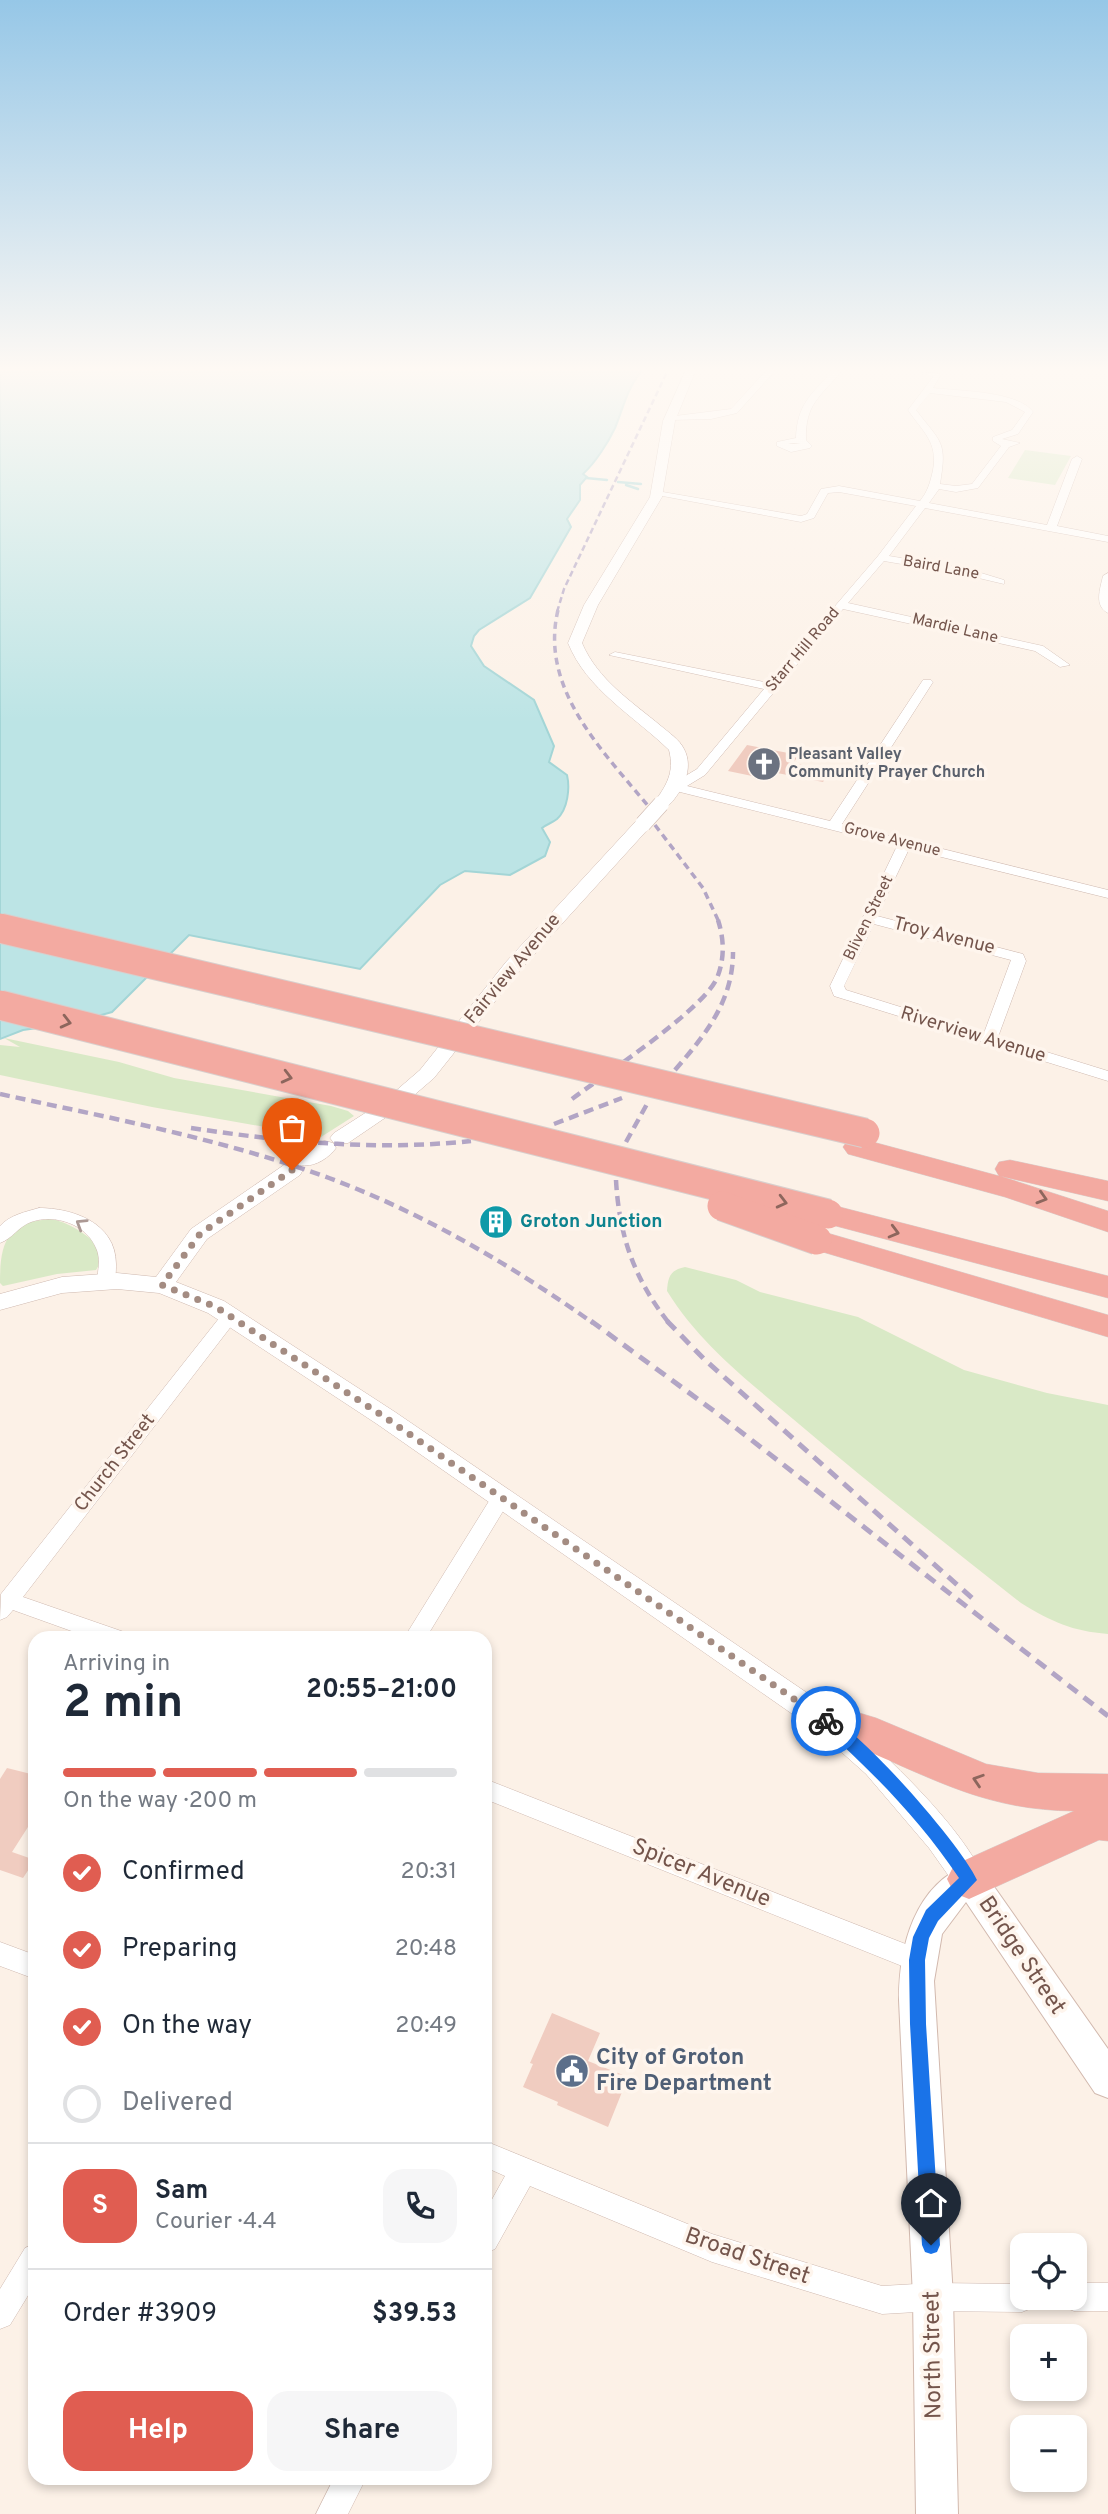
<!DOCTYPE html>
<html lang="en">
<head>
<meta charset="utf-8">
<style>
  body { margin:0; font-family:Overpass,sans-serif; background:#f6f6f7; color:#1f2937; height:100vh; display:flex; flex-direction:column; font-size:26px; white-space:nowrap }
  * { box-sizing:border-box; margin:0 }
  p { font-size:23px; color:#747a83 }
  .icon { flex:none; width:38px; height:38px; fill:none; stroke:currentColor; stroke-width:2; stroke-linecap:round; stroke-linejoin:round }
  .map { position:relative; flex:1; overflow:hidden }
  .side { position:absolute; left:28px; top:1631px; width:464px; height:854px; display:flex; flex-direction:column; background:#fff; border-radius:21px; box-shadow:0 4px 10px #0003 }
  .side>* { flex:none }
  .fabs { position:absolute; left:1010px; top:2233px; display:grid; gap:14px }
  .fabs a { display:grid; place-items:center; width:77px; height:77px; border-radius:14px; background:#fff; box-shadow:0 4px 10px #0003; font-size:35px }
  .pin { position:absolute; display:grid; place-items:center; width:60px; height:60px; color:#fff; margin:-72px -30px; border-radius:50% 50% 50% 0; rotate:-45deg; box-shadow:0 0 7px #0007 }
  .pin .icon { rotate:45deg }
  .courier { position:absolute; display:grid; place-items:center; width:70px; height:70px; margin:-35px; border:5px solid #1a73e8; border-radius:50%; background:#fff; color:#222; box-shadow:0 2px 9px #0007 }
  .head em { font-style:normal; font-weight:700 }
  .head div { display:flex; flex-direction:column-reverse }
  .head { display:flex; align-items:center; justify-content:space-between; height:119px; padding:0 35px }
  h1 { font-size:46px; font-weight:700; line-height:52px }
  .bar { display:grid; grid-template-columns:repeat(4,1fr); gap:10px 7px; align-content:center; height:84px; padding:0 35px }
  .bar i { height:9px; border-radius:5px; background:#e0e1e3 }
  .bar .on { background:#e05d51 }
  .bar p { grid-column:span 4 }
  .line { display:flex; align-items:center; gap:18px; padding:0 35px; border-top:2px solid #e0e1e3 }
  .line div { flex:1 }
  .round { display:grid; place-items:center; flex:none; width:74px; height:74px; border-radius:21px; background:#f6f6f7 }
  ol { padding:0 35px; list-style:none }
  li { display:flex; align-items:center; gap:21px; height:77px }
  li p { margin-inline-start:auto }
  li .icon { padding:7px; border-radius:50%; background:#e05d51; color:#fff; stroke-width:4 }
  li:last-child { color:#747a83 }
  li i { width:38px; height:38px; border:4px solid #e0e1e3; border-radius:50% }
  .button { display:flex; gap:14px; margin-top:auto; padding:14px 35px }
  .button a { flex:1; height:80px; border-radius:21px; background:#e05d51; color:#fff; font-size:28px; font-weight:700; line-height:80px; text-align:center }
  .button a+a { background:#f6f6f7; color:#1f2937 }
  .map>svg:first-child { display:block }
</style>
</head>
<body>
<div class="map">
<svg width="1108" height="2514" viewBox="0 0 1108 2514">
  <rect width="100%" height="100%" fill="#fcf1e7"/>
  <g fill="#d9e9c6">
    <path d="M1025,450L1071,456L1055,485L1008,478Z"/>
    <path d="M4,1038L119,1062L174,1078L331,1106L348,1111L354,1116L321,1137L152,1107L0,1075V1045L20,1047Z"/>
    <path d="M51,1219C68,1222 87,1234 99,1247V1265L96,1270L57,1274L3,1286L0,1283C0,1243 6,1222 51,1219Z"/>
    <path d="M685,1267L736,1280L760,1292L858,1317L964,1370L1047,1393L1108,1405V1634C1072,1631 1052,1622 1021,1603C945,1543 868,1483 793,1419C747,1380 699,1343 667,1291C668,1277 670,1270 685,1267Z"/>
  </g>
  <path fill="#bce4e5" stroke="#a3d5d6" stroke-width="2" d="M0,372H641C627,388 623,409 615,428C608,443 595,463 583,474L587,477L580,485V500L567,519L571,527L530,598L479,630L474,636L471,646L484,666L534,700L554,746L549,762L567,775C570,788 568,809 557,819C552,823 547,824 542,828L550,842L545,856L510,875L465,871L440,885L360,969L189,935L112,1012L72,1023L23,1030L0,1039Z"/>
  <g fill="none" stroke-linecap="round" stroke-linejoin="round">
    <g stroke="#a3d5d6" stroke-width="2.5">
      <path d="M586,478L607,480"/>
      <path d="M618,482L641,484"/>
      <path d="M626,485L638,489"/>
    </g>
  </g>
  <g fill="#f0ccc0">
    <path d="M747,745L799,755L793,763L830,771L823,782L762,770L757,777L728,771Z"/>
    <path d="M494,1213L510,1222L498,1231L481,1222Z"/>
    <path d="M7,1768L35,1775V1816L12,1852L35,1860L23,1878L0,1870V1779Z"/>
    <path d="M552,2013L600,2033L588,2061L628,2077L608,2127L557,2105L558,2102L523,2087L533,2064L530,2063Z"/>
  </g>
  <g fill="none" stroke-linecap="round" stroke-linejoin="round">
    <g stroke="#cfb9b0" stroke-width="1">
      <g id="minor">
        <path d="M765,372H774L737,413L711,419L671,420L667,417L731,409Z"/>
        <path d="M832,372H841C820,397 805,404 806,440L812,446L810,448L791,452L777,446V442L796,438C797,405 811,394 832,372ZM793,443L801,444H788Z"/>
        <path d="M922,372L941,374L933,388C958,391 1018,391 1033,412L1018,434L1002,439L1020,443L1009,447L978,488L956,492L939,489L929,503L1047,525L1072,459L1077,456L1082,459L1057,526L1108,536V542L925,508L889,556L968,569L1004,580V584L966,575L884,561L848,603L1043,646L1070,665L1060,667L1035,651L843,609L705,775L687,786L830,821L923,680H931L933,682L842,824L1108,890V898L909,849L877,916L1023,954L1026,961L998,1037L1108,1071V1081L834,996L830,986L897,846L672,790V784L697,769L764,689L609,655L615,652L769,683L878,556L916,506L839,492L828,493L814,518L801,522L652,494L657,491L801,516L807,514L821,489L839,486L920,501C928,491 930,483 933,470C938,442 923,432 908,410L933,377ZM930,393L1006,402L1025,412L1012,430L993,437V441L1001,446L972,484L956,486L940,484C947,441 942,444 916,410ZM874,924L1011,960L984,1033L846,990L844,986Z"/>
        <path d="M1108,573V613C1094,606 1100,589 1103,576Z"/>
        <path d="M39,1208C73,1208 116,1223 116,1264C116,1271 116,1279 112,1285H100L97,1281C98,1270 101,1258 96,1248C87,1225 55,1213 31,1222C19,1226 12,1239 0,1243V1226C10,1215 25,1212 39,1208Z"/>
        <path d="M230,1310L236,1312L239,1316L236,1320L23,1597L124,1632L127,1638H91L13,1610L7,1617L0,1620L1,1594L224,1312Z"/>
        <path d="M501,1490L508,1493L511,1498L426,1638H404L494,1493Z"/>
        <path d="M485,1779L926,1952L929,1960L926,1968L917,1972L485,1799Z"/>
        <path d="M0,1942L35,1955V1979L0,1966Z"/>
        <path d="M485,2141L712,2234L882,2286L933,2283L1022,2284V2298H1036L1032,2308L1022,2312L933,2311L882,2314L712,2262L530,2186L495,2249L485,2253V2212L505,2176L485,2167Z"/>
        <path d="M35,2244V2284L10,2325L0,2329V2289L25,2248Z"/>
        <path d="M1074,2283H1108V2311H1074L1064,2307L1060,2298H1074Z"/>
        <path d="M334,2478H366L348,2514H316Z"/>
      </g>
    </g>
    <g stroke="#cfb9b0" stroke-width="1">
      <g id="tertiary">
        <path d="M685,372H695L675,421L662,497L598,605L582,643C598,680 631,701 661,726C668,732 680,740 684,749C691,762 688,778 680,791C675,798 670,807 661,809L653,804C666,786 675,773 669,750C633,715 587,690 568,643L584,605L650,497L663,421Z"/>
        <path d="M643,819L649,820L651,824L649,828L520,970L434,1078L398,1109L348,1143H334L330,1138L334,1133L384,1101L420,1070L506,962L637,820Z"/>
        <path d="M325,1141L333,1143L336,1148C328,1159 313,1168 299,1165L296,1160L317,1143Z"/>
        <path d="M292,1163L300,1165L303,1170L300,1175L207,1239L176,1282L224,1301L395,1412L841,1716C887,1756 960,1824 985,1879L980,1889L969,1893L958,1889L929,1848L866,1774L821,1734L377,1424L208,1313L159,1293L117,1289L62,1293L0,1310V1294L62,1277L117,1273L156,1277L191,1229L284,1165Z"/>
      </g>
    </g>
    <g stroke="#d2b9ae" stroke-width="2">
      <path id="secondary" d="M969,1864L981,1868L1108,2049V2098L1095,2093L966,1902L942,1934L934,1981L953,2297L958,2514H916L913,2297L899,2000C899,1947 914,1885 969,1864Z"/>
    </g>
    <g stroke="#d8cfcd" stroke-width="1">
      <g id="motorway">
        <path d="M858,1138L999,1176L995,1169L999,1162L1010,1160L1108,1181V1201L1000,1176L1108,1211V1232L1005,1197L848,1154L843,1147L848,1140Z"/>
        <path d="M828,1204L1108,1276V1298L817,1221L813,1214L817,1207Z"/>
        <path d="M817,1230L1108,1315V1337L806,1247L801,1240L806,1233Z"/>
        <path d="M823,1702L876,1718L986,1764L1038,1773L1108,1774V1841L1099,1840L969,1899L954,1893L947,1879L954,1865L1074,1811C989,1810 940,1782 865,1750C847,1742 827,1738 809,1731L803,1719L809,1707Z"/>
      </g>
    </g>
    <use href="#minor" fill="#fff" fill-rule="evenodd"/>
    <use href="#tertiary" fill="#fff" fill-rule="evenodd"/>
    <use href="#secondary" fill="#fff" fill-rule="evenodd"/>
    <use href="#motorway" fill="#f3aaa1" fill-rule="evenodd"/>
    <path stroke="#b2a5c5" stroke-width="2.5" stroke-dasharray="6 3.5" stroke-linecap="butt" d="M557,612L564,589L667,372"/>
    <g stroke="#b2a5c5" stroke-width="3.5" stroke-dasharray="7 5" stroke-linecap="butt">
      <path d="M558,610C539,689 603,751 649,807"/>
      <path d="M655,825L703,888L719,922"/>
    </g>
    <g stroke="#b2a5c5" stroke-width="4.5" stroke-dasharray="10 6" stroke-linecap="butt">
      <path d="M675,1070C706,1034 733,1001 733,952"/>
      <path d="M0,1094C110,1118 222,1139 329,1178C423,1213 511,1265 593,1323"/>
      <path d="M572,1099C604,1075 703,1010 717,978C725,958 724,939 718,920"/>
      <path d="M554,1124L622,1098"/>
      <path d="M191,1128C285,1142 376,1151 471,1141"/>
      <path d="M626,1142L647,1104"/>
      <path d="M616,1180C619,1235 634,1279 669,1323"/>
    </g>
    <g stroke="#b2a5c5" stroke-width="5" stroke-dasharray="12 8" stroke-linecap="butt">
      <path d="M591,1321L714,1411L1108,1716"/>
      <path d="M667,1321L705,1360L972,1598"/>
    </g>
    <g stroke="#cfb9b0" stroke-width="17" stroke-linecap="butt">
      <path id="tertiary-bridge" d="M643,824L661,804"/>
    </g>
    <g stroke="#d8cfcd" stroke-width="31" stroke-linecap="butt">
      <g id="motorway-bridge">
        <path d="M0,928L865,1133"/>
        <path d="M0,1005L828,1214"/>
        <path d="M722,1206L817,1240"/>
      </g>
    </g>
    <use href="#tertiary-bridge" stroke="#fff" stroke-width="16"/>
    <use href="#motorway-bridge" stroke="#f3aaa1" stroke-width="29"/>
  </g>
  <defs><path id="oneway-chevron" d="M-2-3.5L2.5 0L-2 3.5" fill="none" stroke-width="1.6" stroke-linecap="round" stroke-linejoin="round" transform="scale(1.75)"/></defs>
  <g stroke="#8d665d">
    <use href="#oneway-chevron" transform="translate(66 1022) rotate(14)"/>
    <use href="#oneway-chevron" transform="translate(287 1077) rotate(14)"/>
    <use href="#oneway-chevron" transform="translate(1042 1198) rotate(17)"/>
    <use href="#oneway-chevron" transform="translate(782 1202) rotate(14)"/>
    <use href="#oneway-chevron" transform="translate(894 1232) rotate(15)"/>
    <use href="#oneway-chevron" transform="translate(978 1780) rotate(-162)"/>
  </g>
  <use stroke="#ac9994" href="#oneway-chevron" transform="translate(81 1224) rotate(-148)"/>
  <linearGradient id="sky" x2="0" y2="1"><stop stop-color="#96c7e7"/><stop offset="0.51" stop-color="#fef9f4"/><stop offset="1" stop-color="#fef9f4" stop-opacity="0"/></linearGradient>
  <rect width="1108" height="724" fill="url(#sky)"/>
  <path fill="#1a73e8" d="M826,1715C858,1727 962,1846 977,1880L938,1921L929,1938L925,1960L926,2024L940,2245L937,2252L931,2254L925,2252L922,2245L910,2024L909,1960L913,1937L926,1910L959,1878C920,1820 873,1772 821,1726L818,1721L821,1717Z"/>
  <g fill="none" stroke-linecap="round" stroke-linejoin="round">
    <path stroke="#a48c82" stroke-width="7" stroke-dasharray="0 12.6" d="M292,1170L200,1234L162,1285L216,1307L386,1418L826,1721"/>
  </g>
  <defs>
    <g id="church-disc" transform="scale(1.75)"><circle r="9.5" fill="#6b7280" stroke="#fef5ed"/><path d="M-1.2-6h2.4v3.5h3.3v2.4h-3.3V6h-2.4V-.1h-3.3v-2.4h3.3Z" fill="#fff"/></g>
    <g id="building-disc" transform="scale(1.75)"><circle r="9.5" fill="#0f9aa8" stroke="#fef5ed"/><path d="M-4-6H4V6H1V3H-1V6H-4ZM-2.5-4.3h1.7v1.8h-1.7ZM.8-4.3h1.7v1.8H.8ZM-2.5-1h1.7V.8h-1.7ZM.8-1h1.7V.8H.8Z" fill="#fff"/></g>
    <g id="civic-disc" transform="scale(1.75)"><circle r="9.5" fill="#5c6f8a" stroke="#fef5ed"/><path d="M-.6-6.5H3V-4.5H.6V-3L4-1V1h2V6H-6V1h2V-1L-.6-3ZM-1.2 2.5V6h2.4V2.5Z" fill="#fff"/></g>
  </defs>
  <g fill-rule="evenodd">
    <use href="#church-disc" x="764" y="764"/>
    <use href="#building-disc" x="496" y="1222"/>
    <use href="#civic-disc" x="572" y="2071"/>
  </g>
  <g text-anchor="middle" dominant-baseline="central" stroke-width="7" stroke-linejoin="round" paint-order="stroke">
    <g font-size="16" fill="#74554c" stroke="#fef5ed">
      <text transform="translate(941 568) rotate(10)">Baird Lane</text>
      <text transform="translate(955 629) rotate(13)">Mardie Lane</text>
      <text transform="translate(803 650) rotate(-50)">Starr Hill Road</text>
      <text transform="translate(892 840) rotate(14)">Grove Avenue</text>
      <text transform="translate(869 918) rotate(-64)">Bliven Street</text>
    </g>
    <g font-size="16" font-weight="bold" fill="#5b616d" stroke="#fef5ed" text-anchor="start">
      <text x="788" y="755">Pleasant Valley<tspan x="788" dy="18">Community Prayer Church</tspan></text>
    </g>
    <g font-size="19" fill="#74554c" stroke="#fef5ed">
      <text transform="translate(944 936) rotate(14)">Troy Avenue</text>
      <text transform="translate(513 969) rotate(-50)">Fairview Avenue</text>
      <text transform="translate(973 1035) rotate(17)">Riverview Avenue</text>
      <text transform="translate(115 1463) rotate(-52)">Church Street</text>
    </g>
    <g font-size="19" font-weight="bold" fill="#0d838f" stroke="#fef5ed" text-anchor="start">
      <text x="520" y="1222">Groton Junction</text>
    </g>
    <g font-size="23" fill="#74554c" stroke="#fef5ed">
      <text transform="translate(701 1874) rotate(22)">Spicer Avenue</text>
      <text transform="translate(1021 1956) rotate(56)">Bridge Street</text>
      <text transform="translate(747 2257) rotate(19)">Broad Street</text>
      <text transform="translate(934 2355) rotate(-91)">North Street</text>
    </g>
    <g font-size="23" font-weight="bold" fill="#4e5e75" stroke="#fef5ed" text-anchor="start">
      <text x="596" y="2058">City of Groton<tspan x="596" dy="26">Fire Department</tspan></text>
    </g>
  </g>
</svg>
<div class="fabs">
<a><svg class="icon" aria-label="locate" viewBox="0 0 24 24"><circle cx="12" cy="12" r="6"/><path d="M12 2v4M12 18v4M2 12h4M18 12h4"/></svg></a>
<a>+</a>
<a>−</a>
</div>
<div class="pin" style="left:292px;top:1170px;background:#ea580c"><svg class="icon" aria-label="bag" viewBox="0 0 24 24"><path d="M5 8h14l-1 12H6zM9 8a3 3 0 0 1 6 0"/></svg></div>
<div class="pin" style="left:931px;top:2245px;background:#1f2937"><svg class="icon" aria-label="home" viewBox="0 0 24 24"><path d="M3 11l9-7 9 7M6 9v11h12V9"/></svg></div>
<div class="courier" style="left:826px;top:1721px"><svg class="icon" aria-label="bike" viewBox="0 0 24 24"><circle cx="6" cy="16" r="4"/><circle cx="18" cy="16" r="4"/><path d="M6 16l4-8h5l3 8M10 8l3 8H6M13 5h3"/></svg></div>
<section class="side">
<div class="head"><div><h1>2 min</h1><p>Arriving in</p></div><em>20:55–21:00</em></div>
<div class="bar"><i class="on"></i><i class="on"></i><i class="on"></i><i></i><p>On the way · 200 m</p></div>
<ol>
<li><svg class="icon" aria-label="check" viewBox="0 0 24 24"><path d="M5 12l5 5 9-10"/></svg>Confirmed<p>20:31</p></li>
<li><svg class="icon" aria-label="check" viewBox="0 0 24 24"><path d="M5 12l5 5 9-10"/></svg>Preparing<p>20:48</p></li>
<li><svg class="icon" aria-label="check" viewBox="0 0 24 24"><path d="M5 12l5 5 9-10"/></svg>On the way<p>20:49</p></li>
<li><i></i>Delivered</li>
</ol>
<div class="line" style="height:126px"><b class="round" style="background:#e05d51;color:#fff">S</b><div><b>Sam</b><p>Courier · 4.4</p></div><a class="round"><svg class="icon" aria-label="phone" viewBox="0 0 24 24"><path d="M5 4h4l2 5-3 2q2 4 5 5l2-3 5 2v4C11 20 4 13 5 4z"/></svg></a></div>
<div class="line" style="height:91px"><div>Order #3909</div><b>$39.53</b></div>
<div class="button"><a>Help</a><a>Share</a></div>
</section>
</div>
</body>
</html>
